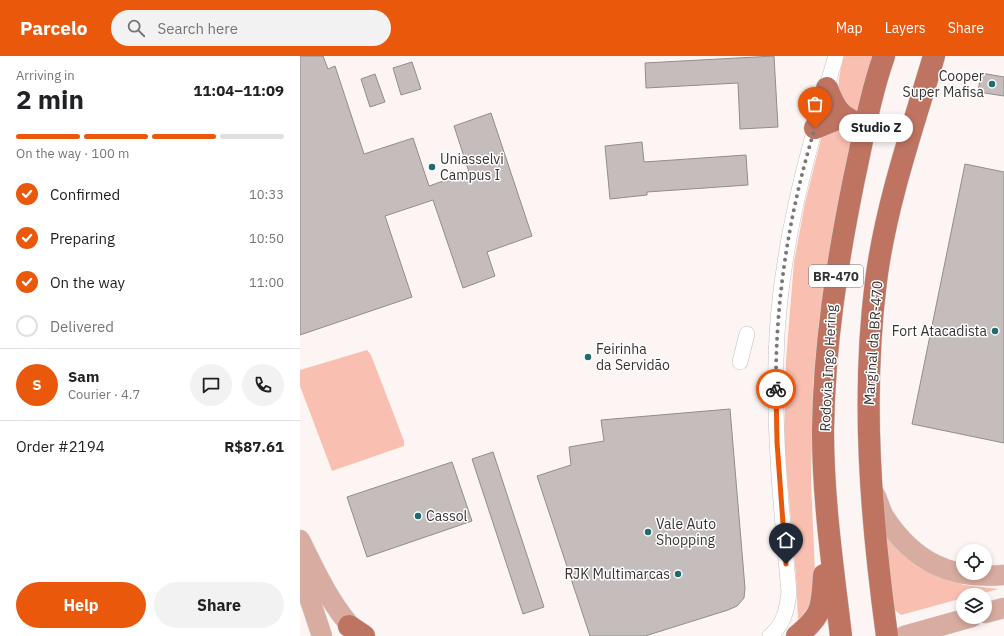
<!DOCTYPE html>
<html lang="en">
<head>
<meta charset="utf-8">
<style>
  body { margin:0; font-family:"IBM Plex Sans",sans-serif; background:#f2f2f2; color:#202124; height:100vh; display:flex; flex-direction:column; font-size:15px; white-space:nowrap }
  * { box-sizing:border-box; margin:0 }
  p { font-size:13px; color:#757577 }
  .icon { flex:none; width:22px; height:22px; fill:none; stroke:currentColor; stroke-width:2; stroke-linecap:round; stroke-linejoin:round }
  .map { position:relative; flex:1; overflow:hidden }
  .drawer { display:flex; flex-direction:column; background:#fff; width:300px }
  .drawer>* { flex:none }
  .buttons { position:absolute; left:656px; top:488px; display:grid; gap:8px }
  .buttons a { display:grid; place-items:center; width:36px; height:36px; border-radius:50%; background:#fff; box-shadow:0 2px 6px #0003; font-size:20px }
  .pin { position:absolute; display:grid; place-items:center; width:34px; height:34px; color:#fff; margin:-41px -17px; border-radius:50% 50% 50% 0; rotate:-45deg; box-shadow:0 0 4px #0007 }
  .pin .icon { rotate:45deg }
  .courier { position:absolute; display:grid; place-items:center; width:40px; height:40px; margin:-20px; border:3px solid #ea580c; border-radius:50%; background:#fff; color:#222; box-shadow:0 1px 5px #0007 }
  .bubble { position:absolute; height:28px; border-radius:14px; background:#fff; box-shadow:0 2px 6px #0003; font-size:13px; font-weight:700; line-height:28px; text-align:center }
  .overview em { font-style:normal; font-weight:700 }
  .overview div { display:flex; flex-direction:column-reverse }
  .overview { display:flex; align-items:center; justify-content:space-between; height:68px; padding:0 16px }
  h1 { font-size:26px; font-weight:700; line-height:30px }
  .bar { display:grid; grid-template-columns:repeat(4,1fr); gap:6px 4px; align-content:center; height:48px; padding:0 16px }
  .bar i { height:5px; border-radius:3px; background:#e0e0e0 }
  .bar .active { background:#ea580c }
  .bar p { grid-column:span 4 }
  .line { display:flex; align-items:center; gap:10px; padding:0 16px; border-top:1px solid #e0e0e0 }
  .line div { flex:1 }
  .round { display:grid; place-items:center; flex:none; width:42px; height:42px; border-radius:21px; background:#f2f2f2 }
  ol { padding:0 16px; list-style:none }
  li { display:flex; align-items:center; gap:12px; height:44px }
  li p { margin-inline-start:auto }
  li .icon { padding:4px; border-radius:50%; background:#ea580c; color:#fff; stroke-width:4 }
  li:last-child { color:#757577 }
  li i { width:22px; height:22px; border:2px solid #e0e0e0; border-radius:50% }
  .action { display:flex; gap:8px; margin-top:auto; padding:8px 16px }
  .action a { flex:1; height:46px; border-radius:24px; background:#ea580c; color:#fff; font-size:16px; font-weight:700; line-height:46px; text-align:center }
  .action a+a { background:#f2f2f2; color:#202124 }
  header { display:flex; align-items:center; gap:24px; box-sizing:border-box; height:56px; padding:0 20px; background:#ea580c; color:#fff }
  header strong { font-size:19px }
  nav { display:flex; gap:22px; margin-inline-start:auto; font-size:14px }
  .search { width:280px; height:36px; background:#f2f2f2; display:flex; align-items:center; gap:10px; box-sizing:border-box; padding:0 14px; border-radius:22px; color:#757577; font-size:15px }
  main { display:flex; flex:1; min-height:0 }
  .map>svg:first-child { display:block }
</style>
</head>
<body>
<header>
<strong>Parcelo</strong>
<div class="search"><svg class="icon" aria-label="search" viewBox="0 0 24 24"><circle cx="10" cy="10" r="6"/><path d="M15 15l6 6"/></svg>Search here</div>
<nav><a>Map</a><a>Layers</a><a>Share</a></nav>
</header>
<main>
<section class="drawer">
<div class="overview"><div><h1>2 min</h1><p>Arriving in</p></div><em>11:04–11:09</em></div>
<div class="bar"><i class="active"></i><i class="active"></i><i class="active"></i><i></i><p>On the way · 100 m</p></div>
<ol>
<li><svg class="icon" aria-label="check" viewBox="0 0 24 24"><path d="M5 12l5 5 9-10"/></svg>Confirmed<p>10:33</p></li>
<li><svg class="icon" aria-label="check" viewBox="0 0 24 24"><path d="M5 12l5 5 9-10"/></svg>Preparing<p>10:50</p></li>
<li><svg class="icon" aria-label="check" viewBox="0 0 24 24"><path d="M5 12l5 5 9-10"/></svg>On the way<p>11:00</p></li>
<li><i></i>Delivered</li>
</ol>
<div class="line" style="height:72px"><b class="round" style="background:#ea580c;color:#fff">S</b><div><b>Sam</b><p>Courier · 4.7</p></div><a class="round"><svg class="icon" aria-label="chat" viewBox="0 0 24 24"><path d="M4 5h16v11H9l-5 4z"/></svg></a><a class="round"><svg class="icon" aria-label="phone" viewBox="0 0 24 24"><path d="M5 4h4l2 5-3 2q2 4 5 5l2-3 5 2v4C11 20 4 13 5 4z"/></svg></a></div>
<div class="line" style="height:52px"><div>Order #2194</div><b>R$87.61</b></div>
<div class="action"><a>Help</a><a>Share</a></div>
</section>
<div class="map">
<svg width="704" height="580" viewBox="0 0 704 580">
  <rect width="100%" height="100%" fill="#fdf5f3"/>
  <g fill="#f9bfb0">
    <path d="M544,0H574L558,60C533,40 537,28 544,0Z"/>
    <path d="M536,69L555,73L539,142L519,265L513,329L511,425L516,540L501,561L498,563L496,521L484,385L486,304L494,206L505,147L521,83L529,72Z"/>
    <path d="M67,294L71,299L104,385V390L32,415L0,330V314Z"/>
    <path d="M580,469L631,517L664,529L699,533L676,539H663V542L601,559L592,552Z"/>
  </g>
  <g fill="#c4bdbb" stroke="#938c8a">
    <path d="M0,0H23L28,13L35,10L64,98L113,82L129,130L169,116L154,70L191,57L232,180L187,196L195,220L163,232L133,144L85,160L112,241L0,279Z"/>
    <path d="M474,0L478,71L440,73L438,27L346,32L345,7Z"/>
    <path d="M112,6L121,33L101,39L93,12Z"/>
    <path d="M681,17L704,21V40L678,36Z"/>
    <path d="M75,18L85,46L70,51L61,23Z"/>
    <path d="M342,86L344,106L446,99L448,129L347,136V139L310,143L305,90Z"/>
    <path d="M665,108L704,116V387L612,368Z"/>
    <path d="M430,353L445,532L444,542L437,550L428,554L345,580H290L237,420L271,409L269,391L304,385L301,364Z"/>
    <path d="M193,396L244,551L223,558L172,403Z"/>
    <path d="M152,406L172,465L67,501L47,441Z"/>
  </g>
  <g fill="none" stroke-linecap="round" stroke-linejoin="round">
    <g stroke="#c6bebc" stroke-width="16">
      <g id="minor">
        <path d="M440,306L447,278"/>
        <path d="M470,580C484,568 487,554 489,536C482,459 474,382 476,304C478,200 506,99 536,0"/>
      </g>
    </g>
    <g stroke="#d3d2d2" stroke-width="21">
      <g id="major">
        <path d="M574,437C579,445 580,455 585,462C614,506 651,524 704,519"/>
        <path d="M0,484C16,517 33,554 60,580"/>
        <path d="M0,514L22,580"/>
        <path d="M685,557L704,552"/>
        <path d="M604,580L672,561"/>
      </g>
    </g>
    <g stroke="#d3d2d2" stroke-width="23">
      <g id="highway">
        <path d="M527,32C537,57 540,60 565,71"/>
        <path d="M515,72L542,61"/>
        <path d="M49,570L64,580"/>
        <path d="M497,580C523,559 522,551 524,519"/>
        <path d="M541,580C533,512 523,444 523,375C524,290 537,207 554,123C563,82 570,40 584,0"/>
        <path d="M587,580C571,463 561,343 576,225C586,148 612,74 634,0"/>
      </g>
    </g>
    <use href="#minor" stroke="#fff" stroke-width="15"/>
    <use href="#major" stroke="#d8aca0" stroke-width="20"/>
    <use href="#highway" stroke="#be7461" stroke-width="22"/>
  </g>
  <g fill="none" stroke-linecap="round" stroke-linejoin="round">
    <path stroke="#7c7776" stroke-width="4" stroke-dasharray="0 7.2" d="M476,333C475,246 489,156 515,72"/>
    <path stroke="#ea580c" stroke-width="5" d="M476,333L477,386L486,508"/>
  </g>
  <g fill="#1f6b6e" stroke="#fff" stroke-width="1.5">
    <circle cx="692" cy="28" r="4"/>
    <circle cx="132" cy="111" r="4"/>
    <circle cx="695" cy="275" r="4"/>
    <circle cx="288" cy="301" r="4"/>
    <circle cx="118" cy="460" r="4"/>
    <circle cx="348" cy="476" r="4"/>
    <circle cx="378" cy="518" r="4"/>
  </g>
  <g text-anchor="middle" dominant-baseline="central" stroke-width="3" stroke-linejoin="round" paint-order="stroke">
    <rect fill="#fff" stroke="#727070" stroke-width="1" x="509" y="209" width="54" height="22" rx="3"/>
    <g font-size="13" font-weight="bold" fill="#363332">
      <text x="536" y="220">BR-470</text>
    </g>
    <g font-size="14" fill="#363332" stroke="#fff" text-anchor="start">
      <text x="684" y="20" text-anchor="end">Cooper<tspan x="684" dy="16">Super Mafisa</tspan></text>
      <text x="140" y="103">Uniasselvi<tspan x="140" dy="16">Campus I</tspan></text>
      <text x="687" y="275" text-anchor="end">Fort Atacadista</text>
      <text x="296" y="293">Feirinha<tspan x="296" dy="16">da Servidão</tspan></text>
      <text x="126" y="460">Cassol</text>
      <text x="356" y="468">Vale Auto<tspan x="356" dy="16">Shopping</tspan></text>
      <text x="370" y="518" text-anchor="end">RJK Multimarcas</text>
    </g>
    <g font-size="14" fill="#363332" stroke="#fff">
      <text transform="translate(573 287) rotate(-86)">Marginal da BR-470</text>
      <text transform="translate(528 312) rotate(-87)">Rodovia Ingo Hering</text>
    </g>
  </g>
</svg>
<div class="buttons">
<a><svg class="icon" aria-label="locate" viewBox="0 0 24 24"><circle cx="12" cy="12" r="6"/><path d="M12 2v4M12 18v4M2 12h4M18 12h4"/></svg></a>
<a><svg class="icon" aria-label="layers" viewBox="0 0 24 24"><path d="M12 4l9 5-9 5-9-5zM3 14l9 5 9-5"/></svg></a>
</div>
<div class="pin" style="left:515px;top:72px;background:#ea580c"><svg class="icon" aria-label="bag" viewBox="0 0 24 24"><path d="M5 8h14l-1 12H6zM9 8a3 3 0 0 1 6 0"/></svg></div>
<div class="pin" style="left:486px;top:508px;background:#1f2937"><svg class="icon" aria-label="home" viewBox="0 0 24 24"><path d="M3 11l9-7 9 7M6 9v11h12V9"/></svg></div>
<div class="courier" style="left:476px;top:333px"><svg class="icon" aria-label="bike" viewBox="0 0 24 24"><circle cx="6" cy="16" r="4"/><circle cx="18" cy="16" r="4"/><path d="M6 16l4-8h5l3 8M10 8l3 8H6M13 5h3"/></svg></div>
<div class="bubble" style="left:539px;top:58px;width:74px">Studio Z</div>
</div>
</main>
</body>
</html>
